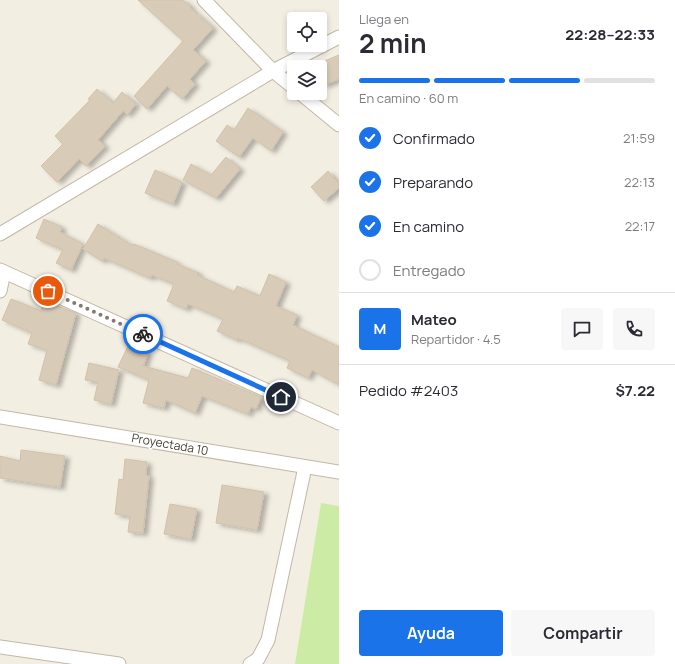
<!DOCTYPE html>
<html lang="es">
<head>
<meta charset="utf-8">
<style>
  body { margin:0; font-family:Manrope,sans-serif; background:#f7f7f7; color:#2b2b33; height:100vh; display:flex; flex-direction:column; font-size:15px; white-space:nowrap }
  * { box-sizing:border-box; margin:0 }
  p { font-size:13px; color:#7c7c81 }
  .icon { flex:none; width:22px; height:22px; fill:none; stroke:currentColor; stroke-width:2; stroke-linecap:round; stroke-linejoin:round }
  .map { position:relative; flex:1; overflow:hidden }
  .drawer { display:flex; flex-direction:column; background:#fff; width:336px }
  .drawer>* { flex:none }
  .tools { position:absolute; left:287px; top:12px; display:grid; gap:8px }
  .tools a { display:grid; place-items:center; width:40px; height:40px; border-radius:4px; background:#fff; box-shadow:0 2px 6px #0003; font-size:20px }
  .pin { position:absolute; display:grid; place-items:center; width:34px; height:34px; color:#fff; margin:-17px; border:2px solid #fff; border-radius:50%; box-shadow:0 1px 4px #0007 }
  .courier { position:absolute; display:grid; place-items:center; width:40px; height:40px; margin:-20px; border:3px solid #1a73e8; border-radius:50%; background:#fff; color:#222; box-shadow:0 1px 5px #0007 }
  .headline em { font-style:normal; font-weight:700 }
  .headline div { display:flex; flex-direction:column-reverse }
  .headline { display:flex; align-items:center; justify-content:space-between; height:68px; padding:0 20px }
  h1 { font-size:26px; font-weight:700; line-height:30px }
  .bar { display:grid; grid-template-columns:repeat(4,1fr); gap:6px 4px; align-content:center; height:48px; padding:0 20px }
  .bar i { height:5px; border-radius:3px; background:#e1e1e2 }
  .bar .active { background:#1a73e8 }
  .bar p { grid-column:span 4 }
  .line { display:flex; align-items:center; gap:10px; padding:0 20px; border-top:1px solid #e1e1e2 }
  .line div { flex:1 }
  .round { display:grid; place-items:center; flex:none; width:42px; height:42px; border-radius:4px; background:#f7f7f7 }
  ol { padding:0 20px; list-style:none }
  li { display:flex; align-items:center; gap:12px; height:44px }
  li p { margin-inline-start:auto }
  li .icon { padding:4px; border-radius:50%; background:#1a73e8; color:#fff; stroke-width:4 }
  li:last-child { color:#7c7c81 }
  li i { width:22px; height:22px; border:2px solid #e1e1e2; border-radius:50% }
  .cta { display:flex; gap:8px; margin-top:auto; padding:8px 20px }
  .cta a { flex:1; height:46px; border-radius:4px; background:#1a73e8; color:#fff; font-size:16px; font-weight:700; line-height:46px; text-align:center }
  .cta a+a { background:#f7f7f7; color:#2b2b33 }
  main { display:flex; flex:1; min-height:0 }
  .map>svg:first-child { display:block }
</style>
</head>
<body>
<main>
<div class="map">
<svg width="339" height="664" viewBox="0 0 339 664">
  <defs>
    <filter id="shadow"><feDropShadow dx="4.5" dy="2.5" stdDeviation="2" flood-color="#0004"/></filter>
  </defs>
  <rect width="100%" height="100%" fill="#f3eee2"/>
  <path fill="#cceca6" d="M321,503L339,506V664H295Z"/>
  <g fill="#d8ccb9" stroke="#d1c1a9" filter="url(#shadow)">
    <path d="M138,0H183L191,7L190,8L213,28L193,50L206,61L190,79L195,84L182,99L167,86L147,109L134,96L183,41Z"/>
    <path d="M339,55V79L324,85L320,77V63Z"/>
    <path d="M97,89L113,103L122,92L136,104L127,115L123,111L98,140L105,146L86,166L79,159L57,182L41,166L63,144L55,136L90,100L88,99Z"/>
    <path d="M248,108L283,132L271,151L253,138L239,157L216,141L227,125L234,130Z"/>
    <path d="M226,157L240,169L216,198L183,180L191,164L211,175Z"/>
    <path d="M155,170L182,182L173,204L145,193Z"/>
    <path d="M328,171L339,184V188L324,201L311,187Z"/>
    <path d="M44,219L62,227L60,232L83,244L71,270L56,263L63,250L36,238Z"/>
    <path d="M98,224L133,246L134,244L177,262V264L199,273L197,275L234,292L237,286L260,296L269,274L286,282L276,306L297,315L293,325L339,347V385L312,370L308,378L287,368L290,361L238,338L237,340L217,331L223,319L188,304L186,309L167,301L174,284L152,275L150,278L104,258L102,261L83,249Z"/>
    <path d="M11,299L41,311L44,301L76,313L56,385L39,380L47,350L28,344L32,333L2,320Z"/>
    <path d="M129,344L148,353L143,366L188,378L192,368L261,397L256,409L251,407L248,414L202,396L195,413L166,400L164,408L143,403L149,380L118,367Z"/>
    <path d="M89,363L119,370L111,404L94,400L98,382L85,380Z"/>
    <path d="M21,450L65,456L60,487L0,478V456L20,461Z"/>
    <path d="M125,459L147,462L146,475L149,476L143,533L128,532L130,516L115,514L119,479L123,480Z"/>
    <path d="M222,485L264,492L257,530L216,523Z"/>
    <path d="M170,504L197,509L191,539L164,534Z"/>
  </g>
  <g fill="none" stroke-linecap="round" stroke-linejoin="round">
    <g stroke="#c2b8a7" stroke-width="15">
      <g id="street">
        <path d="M204,0L273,71L294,88"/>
        <path d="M300,93L339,125"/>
        <path d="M0,234L273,71L339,37"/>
        <path d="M0,270L339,423"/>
        <path d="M0,291L4,272"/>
        <path d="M0,417L339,472"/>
        <path d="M0,647L119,664"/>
        <path d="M250,664L258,659L268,640L305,467"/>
      </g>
    </g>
    <use href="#street" stroke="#fff" stroke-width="13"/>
  </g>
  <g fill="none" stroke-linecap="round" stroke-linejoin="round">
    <path stroke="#827b70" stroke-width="4" stroke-dasharray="0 7.2" d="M48,291L143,334"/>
    <path stroke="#1a73e8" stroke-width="5" d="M143,334L281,397"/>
  </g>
  <g text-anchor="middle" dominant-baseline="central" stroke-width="3" stroke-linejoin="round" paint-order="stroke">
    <g font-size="12" fill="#453d32" stroke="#fff">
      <text transform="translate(170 444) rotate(10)">Proyectada 10</text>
    </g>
  </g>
</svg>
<div class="tools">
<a><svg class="icon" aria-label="locate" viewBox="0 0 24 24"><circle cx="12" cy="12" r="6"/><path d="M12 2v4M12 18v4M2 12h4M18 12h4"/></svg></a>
<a><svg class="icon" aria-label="layers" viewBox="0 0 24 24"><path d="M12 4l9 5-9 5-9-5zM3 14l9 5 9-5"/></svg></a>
</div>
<div class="pin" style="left:48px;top:291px;background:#ea580c"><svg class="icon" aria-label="bag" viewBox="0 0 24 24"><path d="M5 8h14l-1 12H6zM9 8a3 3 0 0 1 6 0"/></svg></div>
<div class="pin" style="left:281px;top:397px;background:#1f2937"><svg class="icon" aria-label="home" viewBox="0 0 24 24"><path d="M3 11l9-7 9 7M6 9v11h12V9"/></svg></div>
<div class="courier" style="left:143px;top:334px"><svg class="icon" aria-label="bike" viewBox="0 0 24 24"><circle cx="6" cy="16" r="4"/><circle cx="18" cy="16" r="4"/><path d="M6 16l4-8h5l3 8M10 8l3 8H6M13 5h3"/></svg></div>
</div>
<section class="drawer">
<div class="headline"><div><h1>2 min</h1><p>Llega en</p></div><em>22:28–22:33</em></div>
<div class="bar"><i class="active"></i><i class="active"></i><i class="active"></i><i></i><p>En camino · 60 m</p></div>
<ol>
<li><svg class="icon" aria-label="check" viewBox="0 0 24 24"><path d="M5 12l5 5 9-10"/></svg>Confirmado<p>21:59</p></li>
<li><svg class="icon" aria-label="check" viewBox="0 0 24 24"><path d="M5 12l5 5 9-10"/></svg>Preparando<p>22:13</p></li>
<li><svg class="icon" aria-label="check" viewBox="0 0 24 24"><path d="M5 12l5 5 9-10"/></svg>En camino<p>22:17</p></li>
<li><i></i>Entregado</li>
</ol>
<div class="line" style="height:72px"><b class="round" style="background:#1a73e8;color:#fff">M</b><div><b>Mateo</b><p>Repartidor · 4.5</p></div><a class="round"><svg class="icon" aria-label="chat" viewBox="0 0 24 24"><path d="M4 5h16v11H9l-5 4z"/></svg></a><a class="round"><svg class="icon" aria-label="phone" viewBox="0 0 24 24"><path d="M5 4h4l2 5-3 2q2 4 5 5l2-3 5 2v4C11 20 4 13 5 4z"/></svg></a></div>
<div class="line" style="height:52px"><div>Pedido #2403</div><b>$7.22</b></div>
<div class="cta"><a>Ayuda</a><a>Compartir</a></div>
</section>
</main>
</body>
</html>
